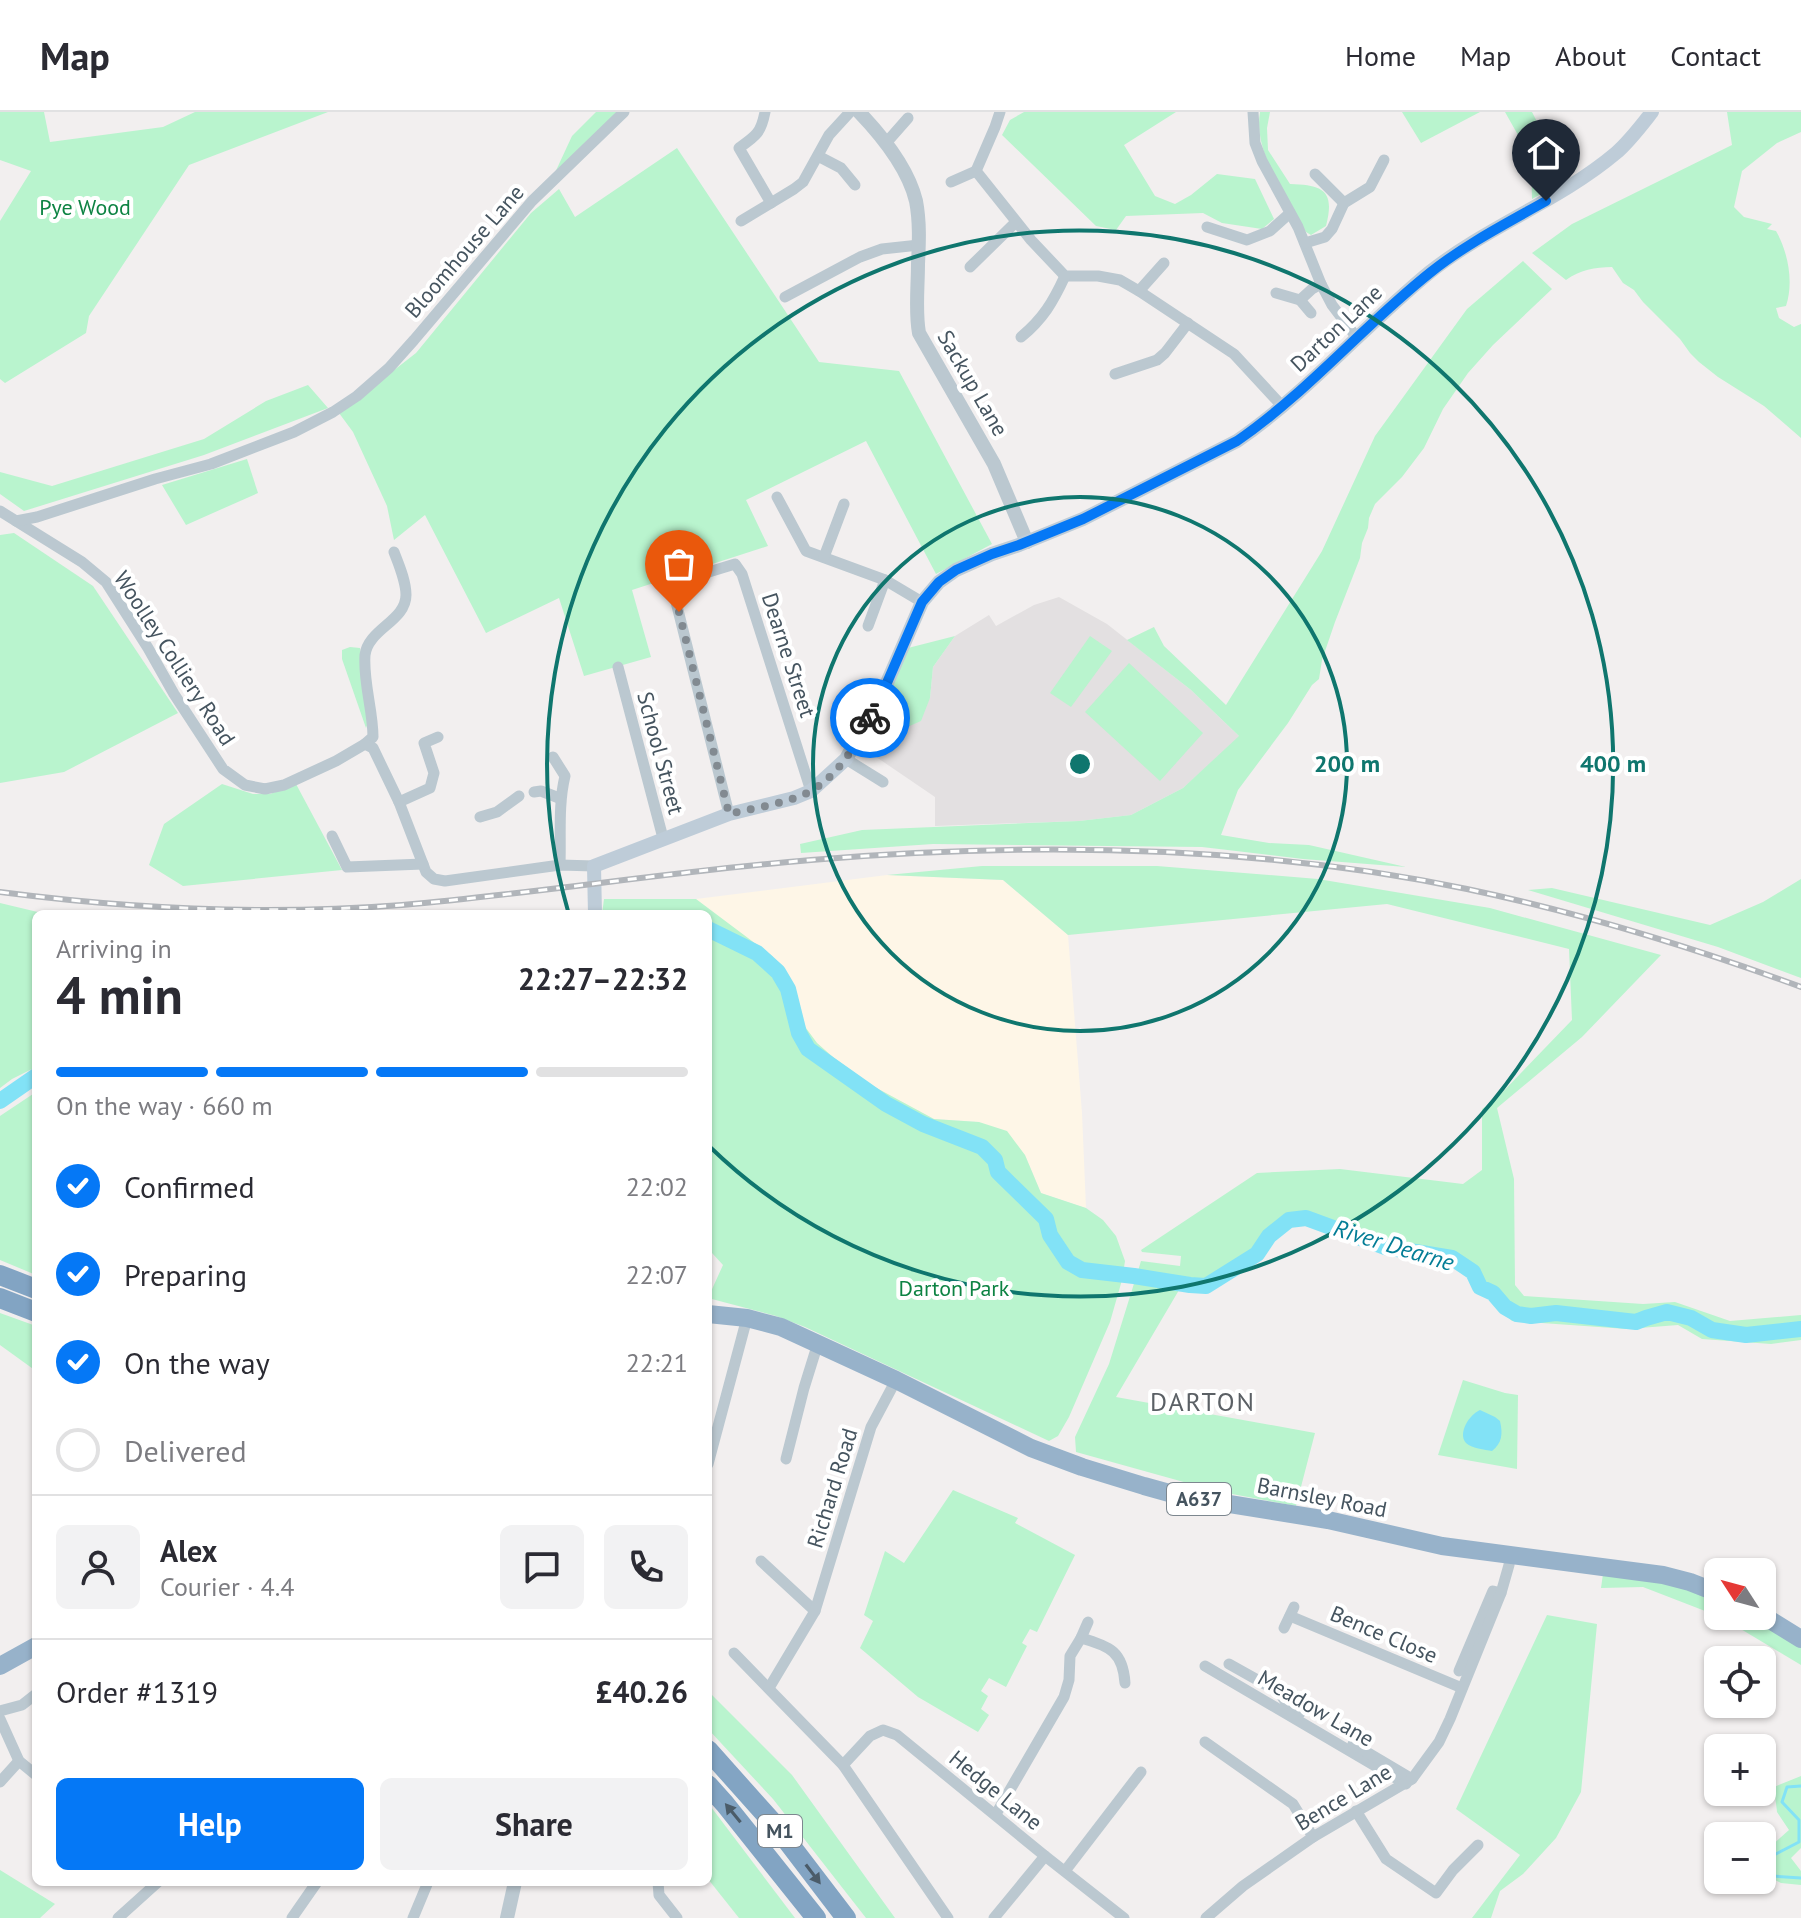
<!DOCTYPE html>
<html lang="en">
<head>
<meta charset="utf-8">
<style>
  body { margin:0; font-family:"PT Sans",sans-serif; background:#f2f2f3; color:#2b2b33; height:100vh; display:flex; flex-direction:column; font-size:30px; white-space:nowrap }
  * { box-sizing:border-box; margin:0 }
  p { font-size:26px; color:#7c7c81 }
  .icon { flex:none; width:44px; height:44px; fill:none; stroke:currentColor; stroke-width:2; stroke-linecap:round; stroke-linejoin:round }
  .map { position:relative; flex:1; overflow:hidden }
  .sheet { position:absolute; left:32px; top:798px; width:680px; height:976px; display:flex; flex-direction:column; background:#fff; border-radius:12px; box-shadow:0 2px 6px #0004 }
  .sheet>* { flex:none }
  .needle { width:52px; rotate:306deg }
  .fabs { position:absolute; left:1704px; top:1446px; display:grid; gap:16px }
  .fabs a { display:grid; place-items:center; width:72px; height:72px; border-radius:12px; background:#fff; box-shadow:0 2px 6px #0004; font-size:40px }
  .pin { position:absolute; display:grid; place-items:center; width:68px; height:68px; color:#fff; margin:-82px -34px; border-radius:50% 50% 50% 0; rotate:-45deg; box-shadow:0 0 8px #0007 }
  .pin .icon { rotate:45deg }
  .courier { position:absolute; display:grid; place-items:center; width:80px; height:80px; margin:-40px; border:6px solid #0578f6; border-radius:50%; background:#fff; color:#222; box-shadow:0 2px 10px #0007 }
  .headline em { font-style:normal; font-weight:800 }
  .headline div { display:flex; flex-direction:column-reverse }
  .headline { display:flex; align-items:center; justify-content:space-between; height:136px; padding:0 24px }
  h1 { font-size:52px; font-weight:800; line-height:60px }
  .bar { display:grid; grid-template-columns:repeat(4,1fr); gap:12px 8px; align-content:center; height:96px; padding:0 24px }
  .bar i { height:10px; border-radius:6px; background:#e1e1e2 }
  .bar .on { background:#0578f6 }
  .bar p { grid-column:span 4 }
  .line { display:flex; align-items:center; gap:20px; padding:0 24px; border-top:2px solid #e1e1e2 }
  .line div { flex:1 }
  .round { display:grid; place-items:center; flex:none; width:84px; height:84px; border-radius:12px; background:#f2f2f3 }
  ol { padding:0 24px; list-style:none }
  li { display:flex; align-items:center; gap:24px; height:88px }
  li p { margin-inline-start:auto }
  li .icon { padding:8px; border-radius:50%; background:#0578f6; color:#fff; stroke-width:4 }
  li:last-child { color:#7c7c81 }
  li i { width:44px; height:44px; border:4px solid #e1e1e2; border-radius:50% }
  .primary-button { display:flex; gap:16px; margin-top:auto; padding:16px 24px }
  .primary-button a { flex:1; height:92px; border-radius:12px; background:#0578f6; color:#fff; font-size:32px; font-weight:800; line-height:92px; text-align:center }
  .primary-button a+a { background:#f2f2f3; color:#2b2b33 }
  header { display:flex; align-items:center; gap:48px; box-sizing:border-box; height:112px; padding:0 40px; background:#fff; border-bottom:2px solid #e1e1e2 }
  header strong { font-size:38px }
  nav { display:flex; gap:44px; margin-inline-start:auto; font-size:28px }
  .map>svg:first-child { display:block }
</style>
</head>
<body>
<header>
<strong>Map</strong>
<nav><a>Home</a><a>Map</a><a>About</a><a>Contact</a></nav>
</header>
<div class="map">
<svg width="1801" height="1806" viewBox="0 0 1801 1806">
  <rect width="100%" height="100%" fill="#f2efef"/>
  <path fill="#fef6e7" d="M887,763L1003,768L1068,823L1082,1001L1086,1096L1041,1081L1025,1043L979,1010L934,1007L871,973L834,946L817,931L802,912L788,868L696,787Z"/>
  <path fill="#e3e0e1" d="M1059,485L1107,512L1191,578L1240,625L1183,676L1131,703L1079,709L935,714V685L863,636L873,612L896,620L930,586L933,555L955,524L989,503L996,514L1034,493Z"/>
  <g fill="#b9f4ce">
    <path d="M0,0H44L50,30L163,15L195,0H328L189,53L89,204L86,221L5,271L0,267V109L31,59L0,48Z"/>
    <path d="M596,0H619L553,65L572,24Z"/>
    <path d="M1024,0H1176L1124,33L1155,84L1175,92L1191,83L1217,62L1255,67L1274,107L1262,117L1222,111L1203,101L1126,104L1116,118L1096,114L1002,23L1010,8Z"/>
    <path d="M1260,0H1270L1267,16L1268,38L1290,72C1324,73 1335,79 1326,114L1311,123L1306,120C1287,85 1253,41 1260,0Z"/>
    <path d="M1402,0H1480L1421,31Z"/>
    <path d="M1505,0H1532L1548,31L1577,56L1557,73L1532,87L1531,46Z"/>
    <path d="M1727,0H1801V20L1777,31L1742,59L1734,95L1744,105L1772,112L1767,117L1776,119C1788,140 1794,170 1786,194L1776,196L1779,206L1794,215L1801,212V326L1764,294L1718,265L1699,250L1690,241L1680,227L1643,190L1634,178L1623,171L1612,155C1595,155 1580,158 1566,168L1532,141L1572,112L1732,33Z"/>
    <path d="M677,36L819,250L899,259L992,432L936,462L866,329L746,388L768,434L632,478L651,545L584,564L559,486L486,521L425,403L394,428L387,394L353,320L339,301L416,241L531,101L559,77L575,105Z"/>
    <path d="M1523,149L1552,177L1493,233L1468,261L1443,297L1424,336L1402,365L1375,392L1369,406L1368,416L1362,431L1360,446L1335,510L1322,548L1319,567L1312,573L1288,611L1238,678L1221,723L1269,731L1309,733L1406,755L1303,747L1202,735L933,732L801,741L800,732L862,718L1079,709L1131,703L1183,676L1239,624L1191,578L1127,528L1154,515L1164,534L1226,593L1322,439L1375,324L1467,197Z"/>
    <path d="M308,273L328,296L204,343L24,399L0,382V360L52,374L204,327L266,289Z"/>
    <path d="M247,347L258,381L186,413L162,373Z"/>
    <path d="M14,421L93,474L178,601L64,660L0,671V423Z"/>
    <path d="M955,524L933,555L930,586L921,609L896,620L873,612L904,537Z"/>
    <path d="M1090,524L1112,539L1071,595L1050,581Z"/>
    <path d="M350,535L360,536L370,605L366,616L342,547V538Z"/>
    <path d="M1129,551L1203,621L1160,669L1085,600Z"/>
    <path d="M222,672L253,682H270L296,672L342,758L183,774L149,753L164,712Z"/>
    <path d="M982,754H1157L1318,767L1490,796L1661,843L1582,925L1497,996L1514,1067L1515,1173L1524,1184L1643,1192L1675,1190L1730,1209L1801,1203V1228L1771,1232L1702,1227L1678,1213L1627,1217L1512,1209L1489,1186L1477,1177L1470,1162L1450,1150L1382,1140L1304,1112L1288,1114L1259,1146L1208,1179L1179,1178L1116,1285L1315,1321L1296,1394L1216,1379L1076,1340L1075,1325L1109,1252L1141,1149L1180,1154L1181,1144L1142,1140L1141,1138L1257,1061L1340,1057L1463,1072L1482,1058V997L1495,988L1572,908L1569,837L1387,792L1068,823L1003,768L887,763Z"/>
    <path d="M1801,767V866L1718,835L1528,778L1552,776L1710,813L1763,790Z"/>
    <path d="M604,787H696L772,844L788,868L803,912L817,931L834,946L871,973L934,1007L979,1010L1007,1019L1025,1043L1041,1081L1086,1096L1103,1108L1116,1124L1125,1149L1122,1168L1110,1210L1069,1305L1058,1324L1049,1329L805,1215L776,1204L708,1186L723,1153L712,1141L708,1144V802H602Z"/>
    <path d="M0,791L46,802H36V955L12,967L0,976Z"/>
    <path d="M36,980V1163L0,1148V1004Z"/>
    <path d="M0,1201L36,1214V1259L0,1233Z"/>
    <path d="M1463,1268L1505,1281L1518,1283L1517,1357L1438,1343Z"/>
    <path d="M953,1378L1018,1406L1015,1411L1075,1443L1037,1520L1030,1517L1022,1531L1027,1534L1006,1575L989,1566L981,1579L988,1584L981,1597L989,1603L978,1620L918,1585L860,1536L873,1509L864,1503L885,1439L904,1451Z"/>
    <path d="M1603,1462L1668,1472L1718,1486V1504L1643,1475L1601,1476Z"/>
    <path d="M1547,1503L1597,1512L1581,1680L1556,1726L1523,1762L1500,1779L1491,1806H1472L1520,1743L1456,1697Z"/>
    <path d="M1719,1504H1751L1801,1535V1553Z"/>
    <path d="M708,1579L792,1663L895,1806H866L773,1687L708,1617Z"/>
    <path d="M1801,1664V1736L1791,1746L1801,1759V1773L1781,1771L1763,1762L1771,1734L1789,1718L1777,1700L1774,1675Z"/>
    <path d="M708,1691L795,1806H739L708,1767Z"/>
    <path d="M0,1758L55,1792L40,1806H0Z"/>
  </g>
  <path fill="#82e2f6" d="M1480,1298L1495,1305L1500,1309C1503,1322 1502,1331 1492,1339C1485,1338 1471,1336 1466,1331C1457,1321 1470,1302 1480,1298Z"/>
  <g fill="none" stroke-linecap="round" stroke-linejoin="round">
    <path stroke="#82e2f6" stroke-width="3" d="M1801,1674L1787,1675L1782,1690L1799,1708V1730L1770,1745L1772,1764L1801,1766"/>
    <g stroke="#82e2f6" stroke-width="16">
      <path d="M708,817L757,841L778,860L788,877L799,921L808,937L886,992L923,1012L982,1035L995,1048L998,1060L1046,1107L1050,1123L1068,1150L1082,1158L1134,1164L1190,1173L1206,1174L1257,1142L1269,1124L1289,1108L1306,1106L1385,1135L1452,1146L1473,1160L1480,1175L1493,1181L1505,1195L1517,1202L1531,1204L1556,1201L1636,1210L1646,1206L1667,1200L1691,1206L1712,1218L1746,1223L1801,1217"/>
      <path d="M0,989L36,964"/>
    </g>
    <g stroke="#bbc8d0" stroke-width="11">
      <path d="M765,0C761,21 756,24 739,36L771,91"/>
      <path d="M1000,0L995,15L976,59L1031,128L1065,164H1098L1120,168L1139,179L1234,242L1282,294"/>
      <path d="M1253,0L1255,31L1262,49L1298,115L1321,172L1332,193L1357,226"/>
      <path d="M886,31L908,6"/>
      <path d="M818,44L841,56L855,73"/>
      <path d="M1315,62L1344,91"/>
      <path d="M951,70L976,59"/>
      <path d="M741,109L794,77L803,70L829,23L850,0"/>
      <path d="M1207,115L1247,128L1270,119L1290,101"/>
      <path d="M1305,131L1325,125L1332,117L1344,91L1370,75L1384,48"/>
      <path d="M970,155L1016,110"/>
      <path d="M1139,179L1164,151"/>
      <path d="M1276,181L1300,188L1311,201"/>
      <path d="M785,185L860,145L882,137L919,133"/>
      <path d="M1300,188L1312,177L1321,172"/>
      <path d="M1021,225C1043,207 1053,190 1065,164"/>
      <path d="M1115,262L1157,248L1165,241L1188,211"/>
      <path d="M777,385L806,439L885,468L922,490"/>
      <path d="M0,399L82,450L106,470L148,536L174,582L223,657L245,673L265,677L284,673L336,649L365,632L373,625C373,598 363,570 365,543C368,517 406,509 406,483C406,469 399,453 394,440"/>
      <path d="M16,409L37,405L155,367L211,352L294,320L333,300L357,284L389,256L414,228L532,89L624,0"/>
      <path d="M824,445L844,392"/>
      <path d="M868,514L885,468"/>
      <path d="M618,555L663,726"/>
      <path d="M365,632L373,636L399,690L426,760L434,767L445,769L560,753L594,754"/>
      <path d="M553,645L565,664C558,693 561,723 560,753"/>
      <path d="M846,647L883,670"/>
      <path d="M534,680L541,679L559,686"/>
      <path d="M399,690L430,676L434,661L424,631L438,625"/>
      <path d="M729,702L672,474L676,470L735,452L742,462L811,679"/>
      <path d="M480,705L497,700L519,684"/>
      <path d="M332,724L347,755L423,752"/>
      <path d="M786,1347L804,1276L818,1231"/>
      <path d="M708,1352L747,1206"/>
      <path d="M761,1449L815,1499"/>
      <path d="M1290,1504L1462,1576"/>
      <path d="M1284,1516L1294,1495"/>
      <path d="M1081,1526C1110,1534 1123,1540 1125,1571"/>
      <path d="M734,1541L843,1653L948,1806"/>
      <path d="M1229,1552L1279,1580L1289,1595L1300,1601"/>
      <path d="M1205,1554L1406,1672"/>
      <path d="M1459,1559L1493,1479L1501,1481"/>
      <path d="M769,1576L815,1499L871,1315L896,1268"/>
      <path d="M0,1599L22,1593L36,1582"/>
      <path d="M0,1607L19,1649L36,1663"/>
      <path d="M1205,1630L1293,1692L1313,1725"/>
      <path d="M1353,1632L1412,1667"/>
      <path d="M843,1653L870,1624L883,1618L897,1623L1045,1744L1124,1806"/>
      <path d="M0,1670L19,1649"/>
      <path d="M1356,1699L1386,1747L1436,1781L1453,1758L1478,1733"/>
      <path d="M996,1702L1064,1585L1069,1568L1070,1544L1081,1526L1088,1510"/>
      <path d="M1065,1759L1141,1660"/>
      <path d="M658,1770L659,1783L677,1806"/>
      <path d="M118,1806L158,1770"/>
      <path d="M292,1806L317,1770"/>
      <path d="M413,1806L428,1770"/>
      <path d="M994,1806L1045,1744"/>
      <path d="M1206,1806L1243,1774L1313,1725L1412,1667L1439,1630L1450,1607L1501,1481L1509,1453L1510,1442"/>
    </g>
    <g stroke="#bbc8d0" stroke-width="14">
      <path d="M859,0C882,24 908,56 916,89C920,110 919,131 918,152C918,175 915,199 919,221L994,352L1027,430"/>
      <path d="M507,1806L515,1770"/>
    </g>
    <path stroke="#beccd8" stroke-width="14" d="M595,802L594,754L729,702L794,686L811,679L846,647L883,580L922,490L939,470L956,458L992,442L1019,433L1083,407L1237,329C1308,280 1364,214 1430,160C1488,114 1559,89 1616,41C1629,30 1641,14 1652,0"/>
    <g stroke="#97b2ca" stroke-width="18">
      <path d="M708,1202L747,1206L781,1215L896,1268L1031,1336L1082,1355L1144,1374L1180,1384L1328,1408L1442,1434L1663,1463L1690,1470L1718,1481"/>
      <path d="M1762,1503L1801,1527"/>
      <path d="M0,1554L36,1534"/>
    </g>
    <g stroke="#82a4c3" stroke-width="20">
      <path d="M0,1163L36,1177"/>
      <path d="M0,1186L36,1200"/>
      <path d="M708,1638L775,1713L846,1806"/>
      <path d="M708,1673L725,1692L816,1806"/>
    </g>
    <g stroke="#b1b5ba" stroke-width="6">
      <path id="rail" d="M0,780C131,797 270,803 402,793C539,781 675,759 811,748C1029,730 1253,732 1467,777C1581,801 1692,835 1801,875"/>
    </g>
    <use href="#rail" stroke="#fff" stroke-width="3" stroke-dasharray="9" stroke-linecap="butt"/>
  </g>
  <defs><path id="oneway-solid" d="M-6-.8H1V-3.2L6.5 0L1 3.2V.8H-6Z" transform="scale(2)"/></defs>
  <g fill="#4b5c69">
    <use href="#oneway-solid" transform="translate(733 1701) rotate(-129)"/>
    <use href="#oneway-solid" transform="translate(813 1762) rotate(53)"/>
  </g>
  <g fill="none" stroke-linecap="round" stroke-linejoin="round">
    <path stroke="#828a91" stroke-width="8" stroke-dasharray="0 14.4" d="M679,500L729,702C755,696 783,692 807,681C837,666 855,634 870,606"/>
    <path stroke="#0578f6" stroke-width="10" d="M870,606L883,580L922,490L939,470L956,458L992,442L1019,433L1083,407L1237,329C1308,280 1364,213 1431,160C1466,132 1507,111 1546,89"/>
  </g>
  <g fill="none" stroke="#0f766e" stroke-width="4">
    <circle cx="1080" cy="652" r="267"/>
    <path d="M568 799A533 533 0 1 1 710 1035"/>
  </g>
  <g text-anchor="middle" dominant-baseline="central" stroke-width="8" stroke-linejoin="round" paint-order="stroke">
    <g fill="#fff" stroke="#7d878f" stroke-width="2">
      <rect x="1167" y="1371" width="64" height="32" rx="6"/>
      <rect x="758" y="1703" width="44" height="32" rx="6"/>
    </g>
    <g font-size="20" font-weight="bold" fill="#45545f">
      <text x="1199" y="1387">A637</text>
      <text x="780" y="1719">M1</text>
    </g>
    <g font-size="22" fill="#0d8343" stroke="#fff">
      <text x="85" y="95">Pye Wood</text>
      <text x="954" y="1176">Darton Park</text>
    </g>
    <g font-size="22" fill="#45545f" stroke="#fff">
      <text transform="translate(464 139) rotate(-49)">Bloomhouse Lane</text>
      <text transform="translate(1336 216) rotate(-43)">Darton Lane</text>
      <text transform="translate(973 271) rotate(60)">Sackup Lane</text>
      <text transform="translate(789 543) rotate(72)">Dearne Street</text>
      <text transform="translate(175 546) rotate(57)">Woolley Colliery Road</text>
      <text transform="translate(661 641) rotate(75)">School Street</text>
      <text transform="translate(832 1376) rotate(-73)">Richard Road</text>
      <text transform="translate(1322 1385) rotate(11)">Barnsley Road</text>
      <text transform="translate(1384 1522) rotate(23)">Bence Close</text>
      <text transform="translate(1316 1596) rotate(30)">Meadow Lane</text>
      <text transform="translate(996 1678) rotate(39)">Hedge Lane</text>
      <text transform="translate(1343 1685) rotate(-31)">Bence Lane</text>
    </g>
    <g font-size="24" font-style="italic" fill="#037d96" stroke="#fff">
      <text transform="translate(1394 1133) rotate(17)">River Dearne</text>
    </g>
    <g font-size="26" letter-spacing="2" fill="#5b6065" stroke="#fff">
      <text x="1203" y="1289">DARTON</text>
    </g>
  </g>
  <circle cx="1080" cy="652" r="12" fill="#0f766e" stroke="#fff" stroke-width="4"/>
  <g font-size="24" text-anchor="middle" font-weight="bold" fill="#0f766e" stroke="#fff" stroke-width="8" stroke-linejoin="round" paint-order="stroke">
    <text x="1347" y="660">200 m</text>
    <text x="1613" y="660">400 m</text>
  </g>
</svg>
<div class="fabs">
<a><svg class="needle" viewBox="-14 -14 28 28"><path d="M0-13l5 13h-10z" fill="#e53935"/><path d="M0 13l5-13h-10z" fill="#7c7c81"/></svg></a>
<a><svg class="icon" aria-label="locate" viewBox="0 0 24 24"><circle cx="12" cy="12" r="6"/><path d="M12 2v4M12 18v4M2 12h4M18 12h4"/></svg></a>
<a>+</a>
<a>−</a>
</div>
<div class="pin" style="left:679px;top:500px;background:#ea580c"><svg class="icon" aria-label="bag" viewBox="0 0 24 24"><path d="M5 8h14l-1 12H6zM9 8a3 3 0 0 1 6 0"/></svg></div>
<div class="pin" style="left:1546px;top:89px;background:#1f2937"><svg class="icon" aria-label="home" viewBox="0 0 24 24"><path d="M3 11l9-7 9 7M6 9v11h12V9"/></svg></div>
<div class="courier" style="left:870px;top:606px"><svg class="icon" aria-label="bike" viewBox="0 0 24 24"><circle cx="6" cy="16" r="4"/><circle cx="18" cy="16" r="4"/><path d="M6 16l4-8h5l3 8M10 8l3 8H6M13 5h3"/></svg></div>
<section class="sheet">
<div class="headline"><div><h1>4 min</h1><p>Arriving in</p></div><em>22:27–22:32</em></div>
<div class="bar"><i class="on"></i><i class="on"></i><i class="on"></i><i></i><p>On the way · 660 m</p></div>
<ol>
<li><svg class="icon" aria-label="check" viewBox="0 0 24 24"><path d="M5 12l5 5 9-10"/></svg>Confirmed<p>22:02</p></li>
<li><svg class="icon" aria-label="check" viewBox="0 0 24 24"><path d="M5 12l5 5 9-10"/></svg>Preparing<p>22:07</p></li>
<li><svg class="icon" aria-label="check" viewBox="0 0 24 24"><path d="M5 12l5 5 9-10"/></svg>On the way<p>22:21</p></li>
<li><i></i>Delivered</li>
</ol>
<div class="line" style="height:144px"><a class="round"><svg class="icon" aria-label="person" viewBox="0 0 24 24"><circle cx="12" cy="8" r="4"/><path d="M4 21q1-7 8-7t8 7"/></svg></a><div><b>Alex</b><p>Courier · 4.4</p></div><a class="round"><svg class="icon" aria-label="chat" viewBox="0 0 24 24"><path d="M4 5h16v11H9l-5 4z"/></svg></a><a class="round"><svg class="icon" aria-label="phone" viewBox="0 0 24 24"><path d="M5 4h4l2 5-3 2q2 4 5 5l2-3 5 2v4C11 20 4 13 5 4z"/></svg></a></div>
<div class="line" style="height:104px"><div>Order #1319</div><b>£40.26</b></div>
<div class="primary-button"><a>Help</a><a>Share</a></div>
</section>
</div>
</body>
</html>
